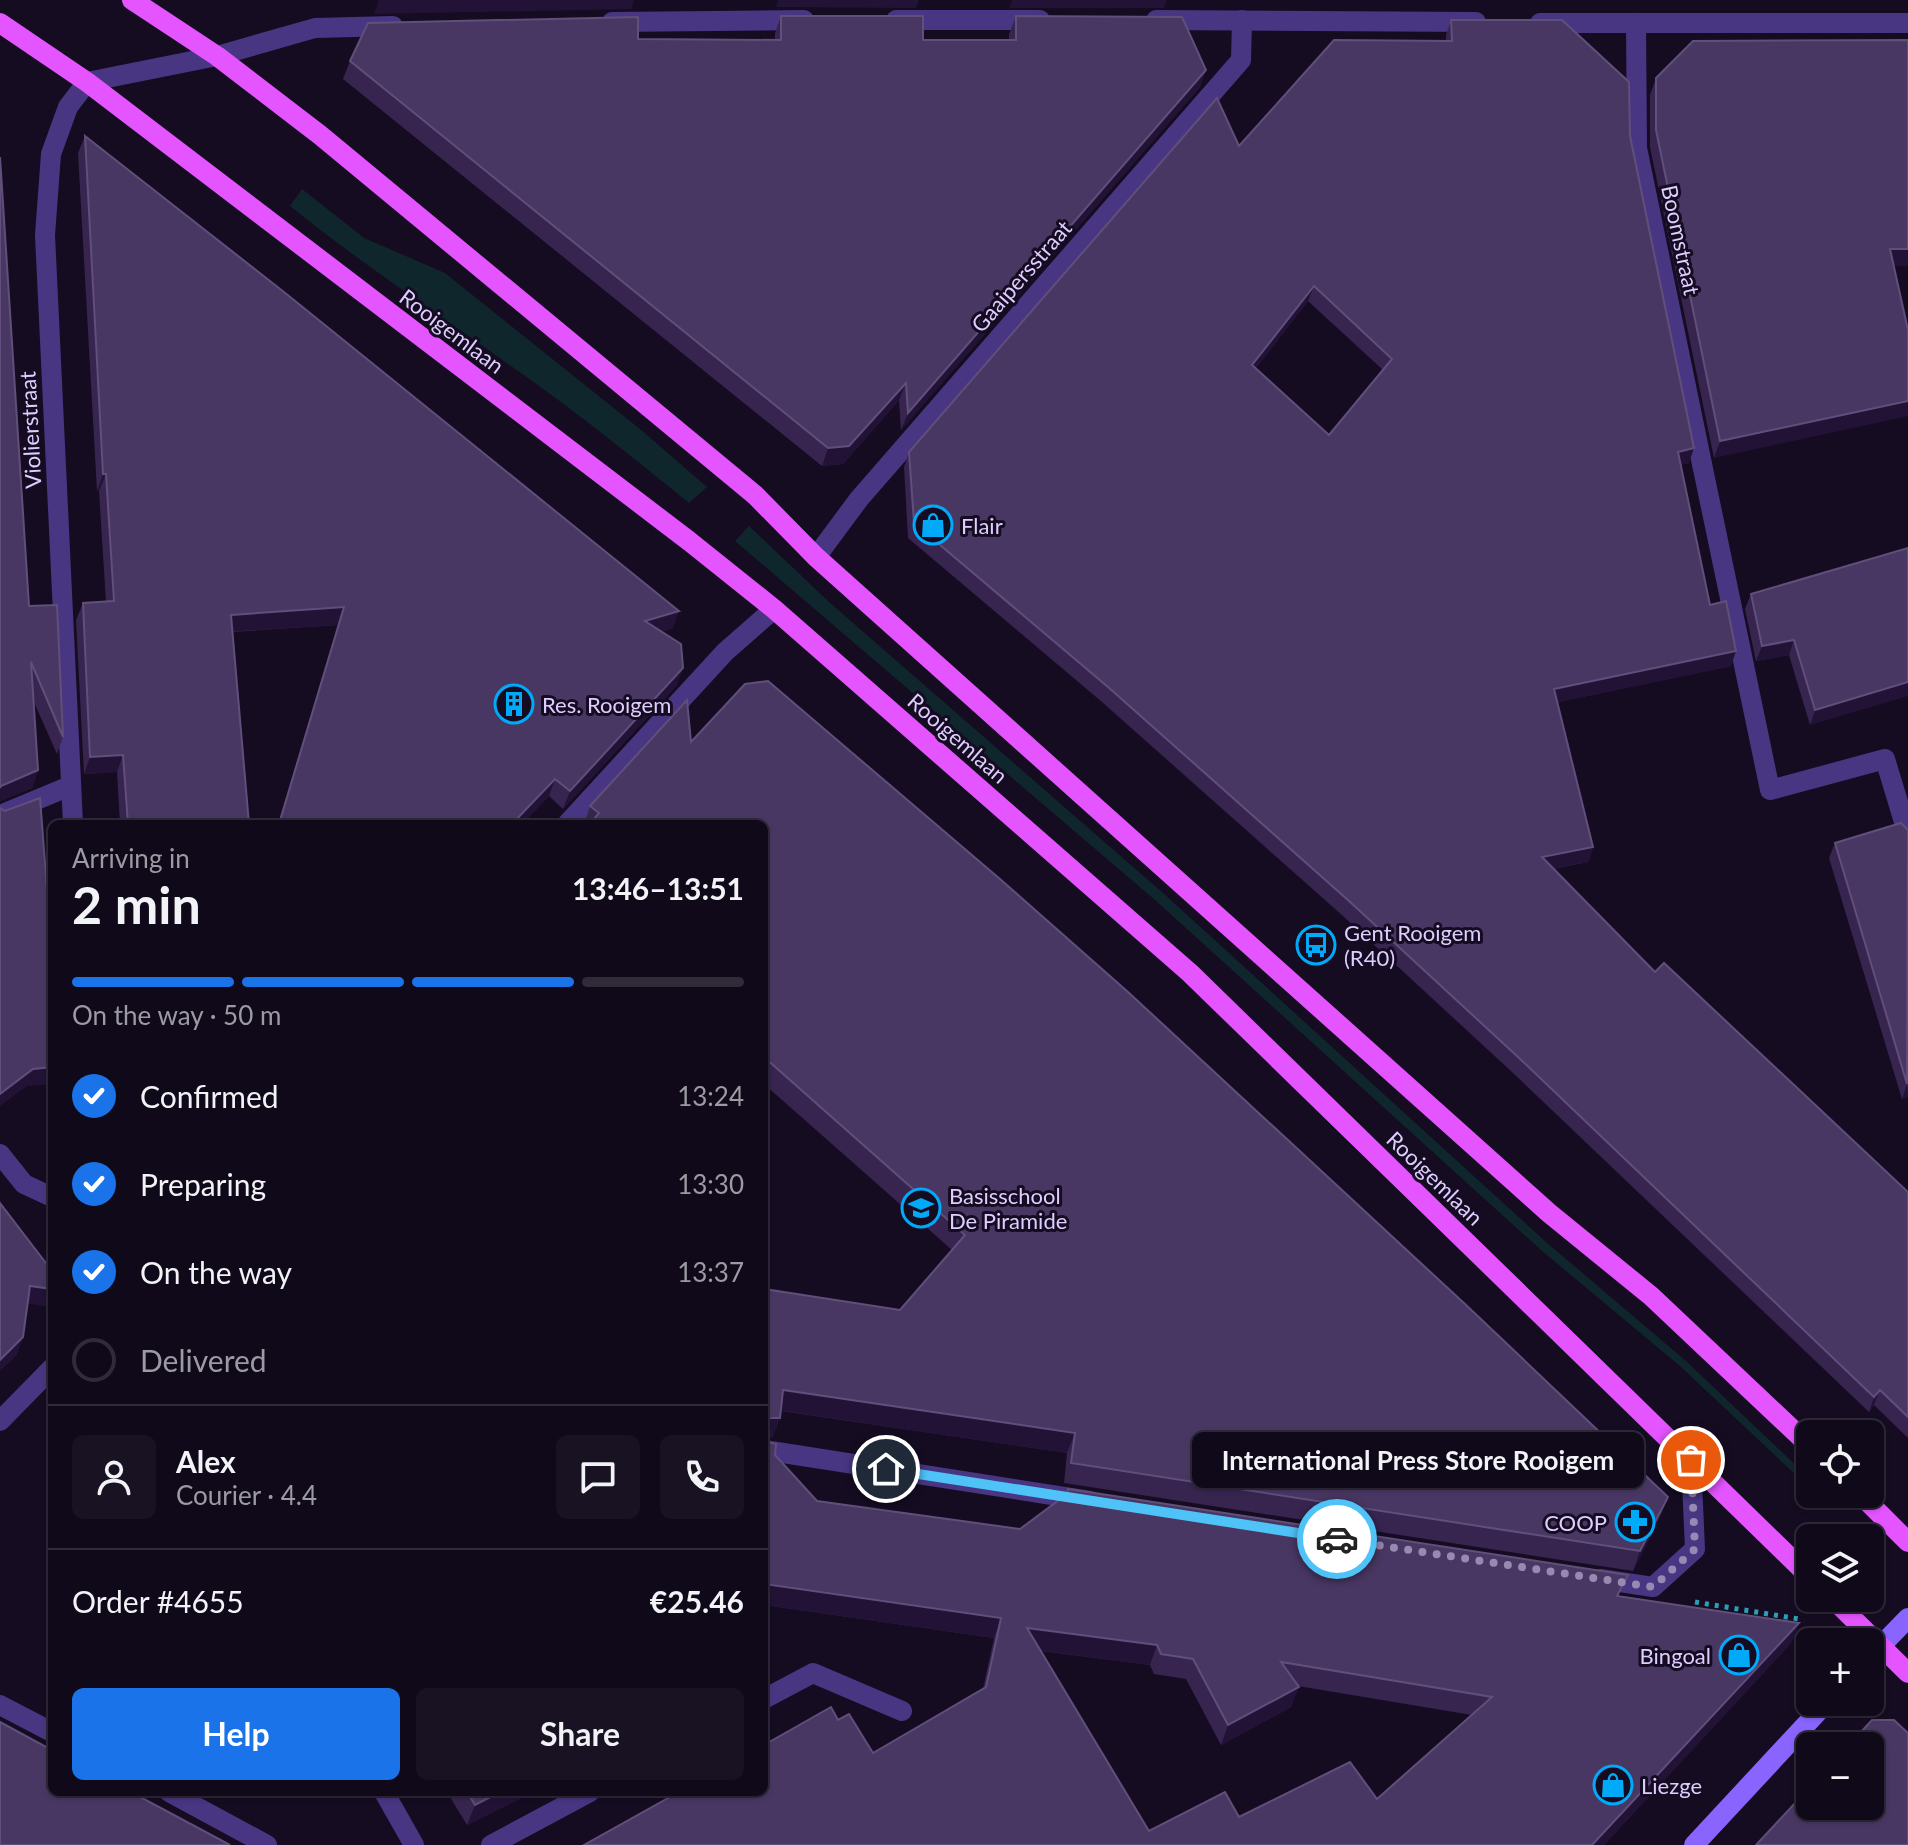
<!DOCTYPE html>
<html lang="en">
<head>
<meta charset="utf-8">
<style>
  body { margin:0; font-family:Lato,sans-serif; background:#191223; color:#f1f3f6; height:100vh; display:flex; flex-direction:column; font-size:30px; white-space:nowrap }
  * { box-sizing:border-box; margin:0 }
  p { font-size:26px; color:#9c9aa2 }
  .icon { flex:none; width:44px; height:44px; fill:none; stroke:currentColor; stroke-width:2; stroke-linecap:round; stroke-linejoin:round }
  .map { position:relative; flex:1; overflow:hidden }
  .side { position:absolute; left:48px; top:820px; width:720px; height:976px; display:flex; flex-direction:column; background:#10091a; border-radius:12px; box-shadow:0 2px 6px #0004,0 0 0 2px #302a39 }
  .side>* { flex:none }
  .fabs { position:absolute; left:1796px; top:1420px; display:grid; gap:16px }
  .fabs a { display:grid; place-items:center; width:88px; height:88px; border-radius:12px; background:#10091a; box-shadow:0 2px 6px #0004,0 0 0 2px #302a39; font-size:40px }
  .pin { position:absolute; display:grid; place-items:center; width:68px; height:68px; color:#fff; margin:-34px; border:4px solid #fff; border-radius:50%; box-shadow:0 2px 8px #0007 }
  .courier { position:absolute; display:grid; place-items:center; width:80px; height:80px; margin:-40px; border:6px solid #4fc3f7; border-radius:50%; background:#fff; color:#222; box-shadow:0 2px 10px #0007 }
  .bubble { position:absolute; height:56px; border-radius:12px; background:#10091a; box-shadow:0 2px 6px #0004,0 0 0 2px #302a39; font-size:26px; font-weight:700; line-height:56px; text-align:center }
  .head em { font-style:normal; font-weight:700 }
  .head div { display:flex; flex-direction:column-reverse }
  .head { display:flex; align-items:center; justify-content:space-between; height:136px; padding:0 24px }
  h1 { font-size:52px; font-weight:700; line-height:60px }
  .bar { display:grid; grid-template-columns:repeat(4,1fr); gap:12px 8px; align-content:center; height:96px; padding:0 24px }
  .bar i { height:10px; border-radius:6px; background:#302a39 }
  .bar .selected { background:#1a73e8 }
  .bar p { grid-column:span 4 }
  .line { display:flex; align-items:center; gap:20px; padding:0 24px; border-top:2px solid #302a39 }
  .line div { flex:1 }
  .round { display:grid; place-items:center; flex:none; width:84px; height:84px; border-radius:12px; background:#191223 }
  ol { padding:0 24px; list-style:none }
  li { display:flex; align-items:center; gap:24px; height:88px }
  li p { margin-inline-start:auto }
  li .icon { padding:8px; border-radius:50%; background:#1a73e8; color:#fff; stroke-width:4 }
  li:last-child { color:#9c9aa2 }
  li i { width:44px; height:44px; border:4px solid #302a39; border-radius:50% }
  .button { display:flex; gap:16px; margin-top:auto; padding:16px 24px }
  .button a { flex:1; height:92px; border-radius:12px; background:#1a73e8; color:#fff; font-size:32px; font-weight:700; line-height:92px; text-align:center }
  .button a+a { background:#191223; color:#f1f3f6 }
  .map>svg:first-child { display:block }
</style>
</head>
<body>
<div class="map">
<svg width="1908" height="1845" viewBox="0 0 1908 1845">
  <rect width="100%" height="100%" fill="#150c22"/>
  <g fill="#0f272c">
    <path d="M302,189L364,238L445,273L640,429L707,487L689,503C634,458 579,414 521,373C443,317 364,266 290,206Z"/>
    <path d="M749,526L829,602L1163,893L1546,1242L1686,1361L1805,1474L1799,1478L1680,1366L1541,1250L1155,900L735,541Z"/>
  </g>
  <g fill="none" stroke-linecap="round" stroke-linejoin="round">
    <path stroke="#2aa0b6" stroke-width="5" stroke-dasharray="4 6" stroke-linecap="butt" d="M1695,1602L1799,1619"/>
    <g stroke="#493682" stroke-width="20">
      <path d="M1702,464L1770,790L1885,759L1908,835"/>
      <path d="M764,1699L813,1673L902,1711"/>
      <path d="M491,1845L590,1792"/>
    </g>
    <g stroke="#493682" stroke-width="20">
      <path d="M896,20H1040"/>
      <path d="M1156,20L1476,22"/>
      <path d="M612,22L804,20"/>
      <path d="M1540,23H1908"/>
      <path d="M1636,24L1637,148L1702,464"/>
      <path d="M816,557L859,499L1241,60L1242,20"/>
      <path d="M0,815L70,786"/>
      <path d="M73,824L45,235L51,154L68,107L87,82L217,56L315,28L393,26"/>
      <path d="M567,824L725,652L774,609"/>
      <path d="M0,1154L24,1184L52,1197"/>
      <path d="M0,1421L52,1368"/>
      <path d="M764,1450L1090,1501"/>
      <path d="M1600,1579L1653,1587L1695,1549L1691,1460"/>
      <path d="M0,1705L52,1732"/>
      <path d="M169,1792L267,1845"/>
      <path d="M384,1792L414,1845"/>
    </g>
    <g stroke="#8a64ff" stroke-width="20">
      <path d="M1870,1657L1908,1618"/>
      <path d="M1694,1845L1827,1702"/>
    </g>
    <g stroke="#e454ff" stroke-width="20">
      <path d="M132,0L217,56L320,135L755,495L816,557L1549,1213L1651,1296L1810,1446"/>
      <path d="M0,23L87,82L689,541L774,609L1190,973L1810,1577"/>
      <path d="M1860,1494L1908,1542"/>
      <path d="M1832,1598L1908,1673"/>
    </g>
  </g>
  <g fill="#372550" fill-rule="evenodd">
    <path d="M781,16L923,40H1009V34L1016,16L1206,70L1200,87L901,430L899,400L843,464L822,466L343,79L350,61L638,39L775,40V33Z"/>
    <path d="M1451,20L1630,136L1689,463L1680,465L1710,605L1731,666L1558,702L1593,847L1588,862L1553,869L1655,972L1908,1192V1438L1874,1405L1869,1412L1512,1072L1343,916L1102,702L908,538L904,467L909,452L1239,146L1446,41V35ZM1308,301L1383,370L1329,435L1256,368Z"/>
    <path d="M1908,40V266L1894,265L1714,458L1650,147V95L1656,78Z"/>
    <path d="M85,136L673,628L661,632L677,685L563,809L549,796L522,824H278L338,625L233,632L249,824H120L117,772L84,774L76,620L83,603L106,602L99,491H97L78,153Z"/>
    <path d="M0,157L29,606L63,737L57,754L33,700L38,770L32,788L0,801Z"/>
    <path d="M1908,548L1810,725L1789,655L1756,661L1745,609L1751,594Z"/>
    <path d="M691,742L1668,1497L1660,1517L1633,1571L1064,1483L1067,1453L781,1411L780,1418L772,1438H764V1289L900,1310L952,1250L764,1084V824H584L590,806Z"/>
    <path d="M1908,830V1097L1902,1099L1829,858L1835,843Z"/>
    <path d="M764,1441L775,1455L817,1501L1020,1529L1066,1496L1068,1489L1620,1597L1799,1623L1791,1643L1604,1845H584L838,1720L873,1753L983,1689L994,1638L764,1605ZM1041,1651L1150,1665L1154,1674L1186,1679L1221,1745L1291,1707L1298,1686L1472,1715L1377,1799L1239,1817L1149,1831Z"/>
    <path d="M447,1792H533L467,1825Z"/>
  </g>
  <g fill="#221336">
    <path d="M379,0H634L631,9L374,14Z"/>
    <path d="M778,0H919L916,8L776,7Z"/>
    <path d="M1012,0H1167L1164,8H1009Z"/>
    <path d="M1206,70L1200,87L901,430L908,413Z"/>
    <path d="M1890,249H1908V266L1884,265Z"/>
    <path d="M1314,286L1308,301L1247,380L1252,365Z"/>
    <path d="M906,383L899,400L843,464L822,466L828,448Z"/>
    <path d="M1908,401V416L1714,458L1720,441Z"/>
    <path d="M1694,448L1689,463L1672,467L1678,452Z"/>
    <path d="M103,474H106L99,491H97Z"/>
    <path d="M344,607L338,625L225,632L231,615Z"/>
    <path d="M679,611L673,628L639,639L645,621Z"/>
    <path d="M1794,640L1789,655L1756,661L1762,646Z"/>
    <path d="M1736,651L1731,666L1549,704L1554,689Z"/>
    <path d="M683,668L677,685L563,809L570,791Z"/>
    <path d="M1908,682V696L1810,725L1815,710Z"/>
    <path d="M123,755L117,772L84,774L90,757Z"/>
    <path d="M38,770L32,788L0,801V788L1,786Z"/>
    <path d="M555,779L549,796L522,824H512Z"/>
    <path d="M1593,847L1588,862L1537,872L1542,857Z"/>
    <path d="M52,1067V1084L27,1086L0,1106V1094L33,1069Z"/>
    <path d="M1907,1084L1908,1097L1902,1099Z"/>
    <path d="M30,1286L52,1289V1307L24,1303Z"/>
    <path d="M23,1337L17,1355L0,1371V1360Z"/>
    <path d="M783,1390L1075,1433L1067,1453L776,1410Z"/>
    <path d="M1880,1390L1874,1405L1869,1412L1874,1397Z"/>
    <path d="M767,1418H780L772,1438H764V1420Z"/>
    <path d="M1668,1497L1660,1517L1633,1571L1640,1551Z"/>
    <path d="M764,1584L1001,1618L994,1638L764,1605Z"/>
    <path d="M1799,1623L1791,1643L1604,1845H1592Z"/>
    <path d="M1027,1628L1157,1645L1150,1665L1020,1648Z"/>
    <path d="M1299,1687L1291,1707L1221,1745L1228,1725Z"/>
    <path d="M500,1792H533L467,1825L475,1805Z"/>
  </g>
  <g fill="#493763" stroke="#604e7b" stroke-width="2" fill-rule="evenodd">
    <path d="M781,16H923V40H1016V16L1182,17L1206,70L908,413L906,383L849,446L828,448L350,61L368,23L638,17V39L781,40Z"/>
    <path d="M1451,20H1562L1629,82L1630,136L1694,448L1678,452L1710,605L1726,601L1736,651L1554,689L1593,847L1542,857L1655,972L1664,963L1908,1192V1417L1880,1390L1874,1397L1518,1057L1349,901L1108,687L914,523L909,452L1217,98L1239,146L1334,40L1452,41ZM1314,286L1392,359L1329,435L1252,365Z"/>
    <path d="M1908,40V249H1890L1908,330V401L1720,441L1656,130V78L1693,41Z"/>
    <path d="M85,136L284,292L679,611L645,621L681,644L683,668L570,791L555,779L512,824H279L344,607L231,615L249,824H128L123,755L90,757L83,603L114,601L106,474H103Z"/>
    <path d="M0,157L29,606L57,605L63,737L31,662L38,770L1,786L0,788Z"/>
    <path d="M1908,548V682L1815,710L1794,640L1762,646L1751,594Z"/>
    <path d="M768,681L1000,879L1128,992L1465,1304L1668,1497L1640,1551L1071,1463L1075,1433L783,1390L780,1418H767L764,1420V1289L900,1310L965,1235L764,1057V824H590L599,813L590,806L687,700L691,742L745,684Z"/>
    <path d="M40,798L52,955V1067L33,1069L0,1094V808L5,811Z"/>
    <path d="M1901,823L1908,830L1907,1084L1835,843Z"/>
    <path d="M0,1203L52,1271V1289L30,1286L23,1337L0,1360Z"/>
    <path d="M764,1441L776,1444L775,1455L817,1501L1020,1529L1067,1494L1068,1489L1628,1575L1617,1596L1799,1623L1592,1845H584L679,1792H764V1745L831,1707L838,1720L849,1714L873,1753L986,1687L1001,1618L764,1584ZM1027,1628L1157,1645L1161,1654L1193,1659L1228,1725L1299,1687L1281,1662L1492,1697L1377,1799L1350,1762L1239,1817L1225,1792L1149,1831Z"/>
    <path d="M1872,1720H1894L1908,1733V1845H1756L1810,1787V1806H1870V1746H1848Z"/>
    <path d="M0,1722L52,1750V1792H131L230,1845H0Z"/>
    <path d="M467,1792H500L475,1805Z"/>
  </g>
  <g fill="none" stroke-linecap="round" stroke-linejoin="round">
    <path stroke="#9889b2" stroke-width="8" stroke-dasharray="0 14.4" d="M1337,1539L1653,1587L1695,1549L1691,1460"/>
    <path stroke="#4fc3f7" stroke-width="10" d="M886,1469L1337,1539"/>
  </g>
  <defs>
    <g id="shop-ring" transform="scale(2)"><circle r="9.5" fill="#150c22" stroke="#00aaf8" stroke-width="1.5"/><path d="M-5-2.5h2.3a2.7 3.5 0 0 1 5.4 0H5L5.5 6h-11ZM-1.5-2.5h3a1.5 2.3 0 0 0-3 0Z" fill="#00aaf8"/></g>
    <g id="building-ring" transform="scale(2)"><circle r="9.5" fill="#150c22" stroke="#00aaf8" stroke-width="1.5"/><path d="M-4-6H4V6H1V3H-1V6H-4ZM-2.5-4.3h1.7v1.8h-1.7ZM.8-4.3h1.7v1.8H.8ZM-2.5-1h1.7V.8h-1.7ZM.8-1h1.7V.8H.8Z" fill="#00aaf8"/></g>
    <g id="bus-ring" transform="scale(2)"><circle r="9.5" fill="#150c22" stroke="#00aaf8" stroke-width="1.5"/><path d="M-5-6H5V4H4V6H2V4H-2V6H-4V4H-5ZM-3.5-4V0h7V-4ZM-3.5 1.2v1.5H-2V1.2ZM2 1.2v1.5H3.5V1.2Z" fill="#00aaf8"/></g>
    <g id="school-ring" transform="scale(2)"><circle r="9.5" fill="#150c22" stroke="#00aaf8" stroke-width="1.5"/><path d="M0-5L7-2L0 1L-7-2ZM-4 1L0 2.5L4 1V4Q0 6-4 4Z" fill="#00aaf8"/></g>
    <g id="pharmacy-ring" transform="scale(2)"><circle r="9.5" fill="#150c22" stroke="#00aaf8" stroke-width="1.5"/><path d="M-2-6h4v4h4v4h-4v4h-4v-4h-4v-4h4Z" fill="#00aaf8"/></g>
  </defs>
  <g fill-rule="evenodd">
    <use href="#shop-ring" x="933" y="525"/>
    <use href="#building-ring" x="514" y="704"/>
    <use href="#bus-ring" x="1316" y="945"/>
    <use href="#school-ring" x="921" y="1208"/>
    <use href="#pharmacy-ring" x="1635" y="1522"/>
    <use href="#shop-ring" x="1739" y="1655"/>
    <use href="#shop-ring" x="1613" y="1785"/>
  </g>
  <g text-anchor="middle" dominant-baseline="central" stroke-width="6" stroke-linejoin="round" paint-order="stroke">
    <g font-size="22" fill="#decdff" stroke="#150c22">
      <text transform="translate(1681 240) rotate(78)">Boomstraat</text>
      <text transform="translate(1021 276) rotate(-49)">Gaaipersstraat</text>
      <text transform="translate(452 331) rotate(37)">Rooigemlaan</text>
      <text transform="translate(30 430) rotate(-93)">Violierstraat</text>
      <text transform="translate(958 738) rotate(41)">Rooigemlaan</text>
      <text transform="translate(1435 1178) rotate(44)">Rooigemlaan</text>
    </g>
    <g font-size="22" fill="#decdff" stroke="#150c22" text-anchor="start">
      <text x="961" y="525">Flair</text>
      <text x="542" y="704">Res. Rooigem</text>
      <text x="1344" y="932">Gent Rooigem<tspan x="1344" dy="25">(R40)</tspan></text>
      <text x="949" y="1195">Basisschool<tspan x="949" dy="25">De Piramide</tspan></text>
      <text x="1607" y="1522" text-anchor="end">COOP</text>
      <text x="1711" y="1655" text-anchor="end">Bingoal</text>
      <text x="1641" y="1785">Liezge</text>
    </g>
  </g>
</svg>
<div class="fabs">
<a><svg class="icon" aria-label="locate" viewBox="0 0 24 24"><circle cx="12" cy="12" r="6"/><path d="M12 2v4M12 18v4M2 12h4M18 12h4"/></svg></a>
<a><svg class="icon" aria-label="layers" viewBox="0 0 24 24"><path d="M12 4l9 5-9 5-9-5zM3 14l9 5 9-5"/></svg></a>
<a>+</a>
<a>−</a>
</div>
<div class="pin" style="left:1691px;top:1460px;background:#ea580c"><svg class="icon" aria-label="bag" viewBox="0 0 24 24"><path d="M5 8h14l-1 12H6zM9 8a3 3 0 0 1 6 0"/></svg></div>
<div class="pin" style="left:886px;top:1469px;background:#1f2937"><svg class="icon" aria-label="home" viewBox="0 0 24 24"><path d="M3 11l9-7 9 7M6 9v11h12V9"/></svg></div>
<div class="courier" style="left:1337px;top:1539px"><svg class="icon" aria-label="car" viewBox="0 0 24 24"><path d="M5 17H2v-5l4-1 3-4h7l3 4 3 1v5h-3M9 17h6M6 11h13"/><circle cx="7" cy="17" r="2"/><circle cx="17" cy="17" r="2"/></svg></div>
<div class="bubble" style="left:1192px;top:1432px;width:452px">International Press Store Rooigem</div>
<section class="side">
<div class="head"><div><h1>2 min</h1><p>Arriving in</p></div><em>13:46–13:51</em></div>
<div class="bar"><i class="selected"></i><i class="selected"></i><i class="selected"></i><i></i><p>On the way · 50 m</p></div>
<ol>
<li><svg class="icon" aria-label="check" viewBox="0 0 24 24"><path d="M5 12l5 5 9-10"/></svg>Confirmed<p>13:24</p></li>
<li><svg class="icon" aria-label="check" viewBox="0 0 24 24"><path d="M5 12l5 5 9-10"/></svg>Preparing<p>13:30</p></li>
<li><svg class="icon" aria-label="check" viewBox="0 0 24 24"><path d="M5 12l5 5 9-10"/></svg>On the way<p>13:37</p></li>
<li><i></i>Delivered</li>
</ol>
<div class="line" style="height:144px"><a class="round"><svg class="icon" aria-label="person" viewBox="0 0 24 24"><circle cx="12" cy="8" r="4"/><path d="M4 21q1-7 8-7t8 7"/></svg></a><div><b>Alex</b><p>Courier · 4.4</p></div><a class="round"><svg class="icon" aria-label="chat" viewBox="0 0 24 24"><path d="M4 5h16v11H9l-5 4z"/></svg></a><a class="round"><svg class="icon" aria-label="phone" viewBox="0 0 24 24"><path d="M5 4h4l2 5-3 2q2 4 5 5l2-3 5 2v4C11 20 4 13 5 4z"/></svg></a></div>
<div class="line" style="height:104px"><div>Order #4655</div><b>€25.46</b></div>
<div class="button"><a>Help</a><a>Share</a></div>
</section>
</div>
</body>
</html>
